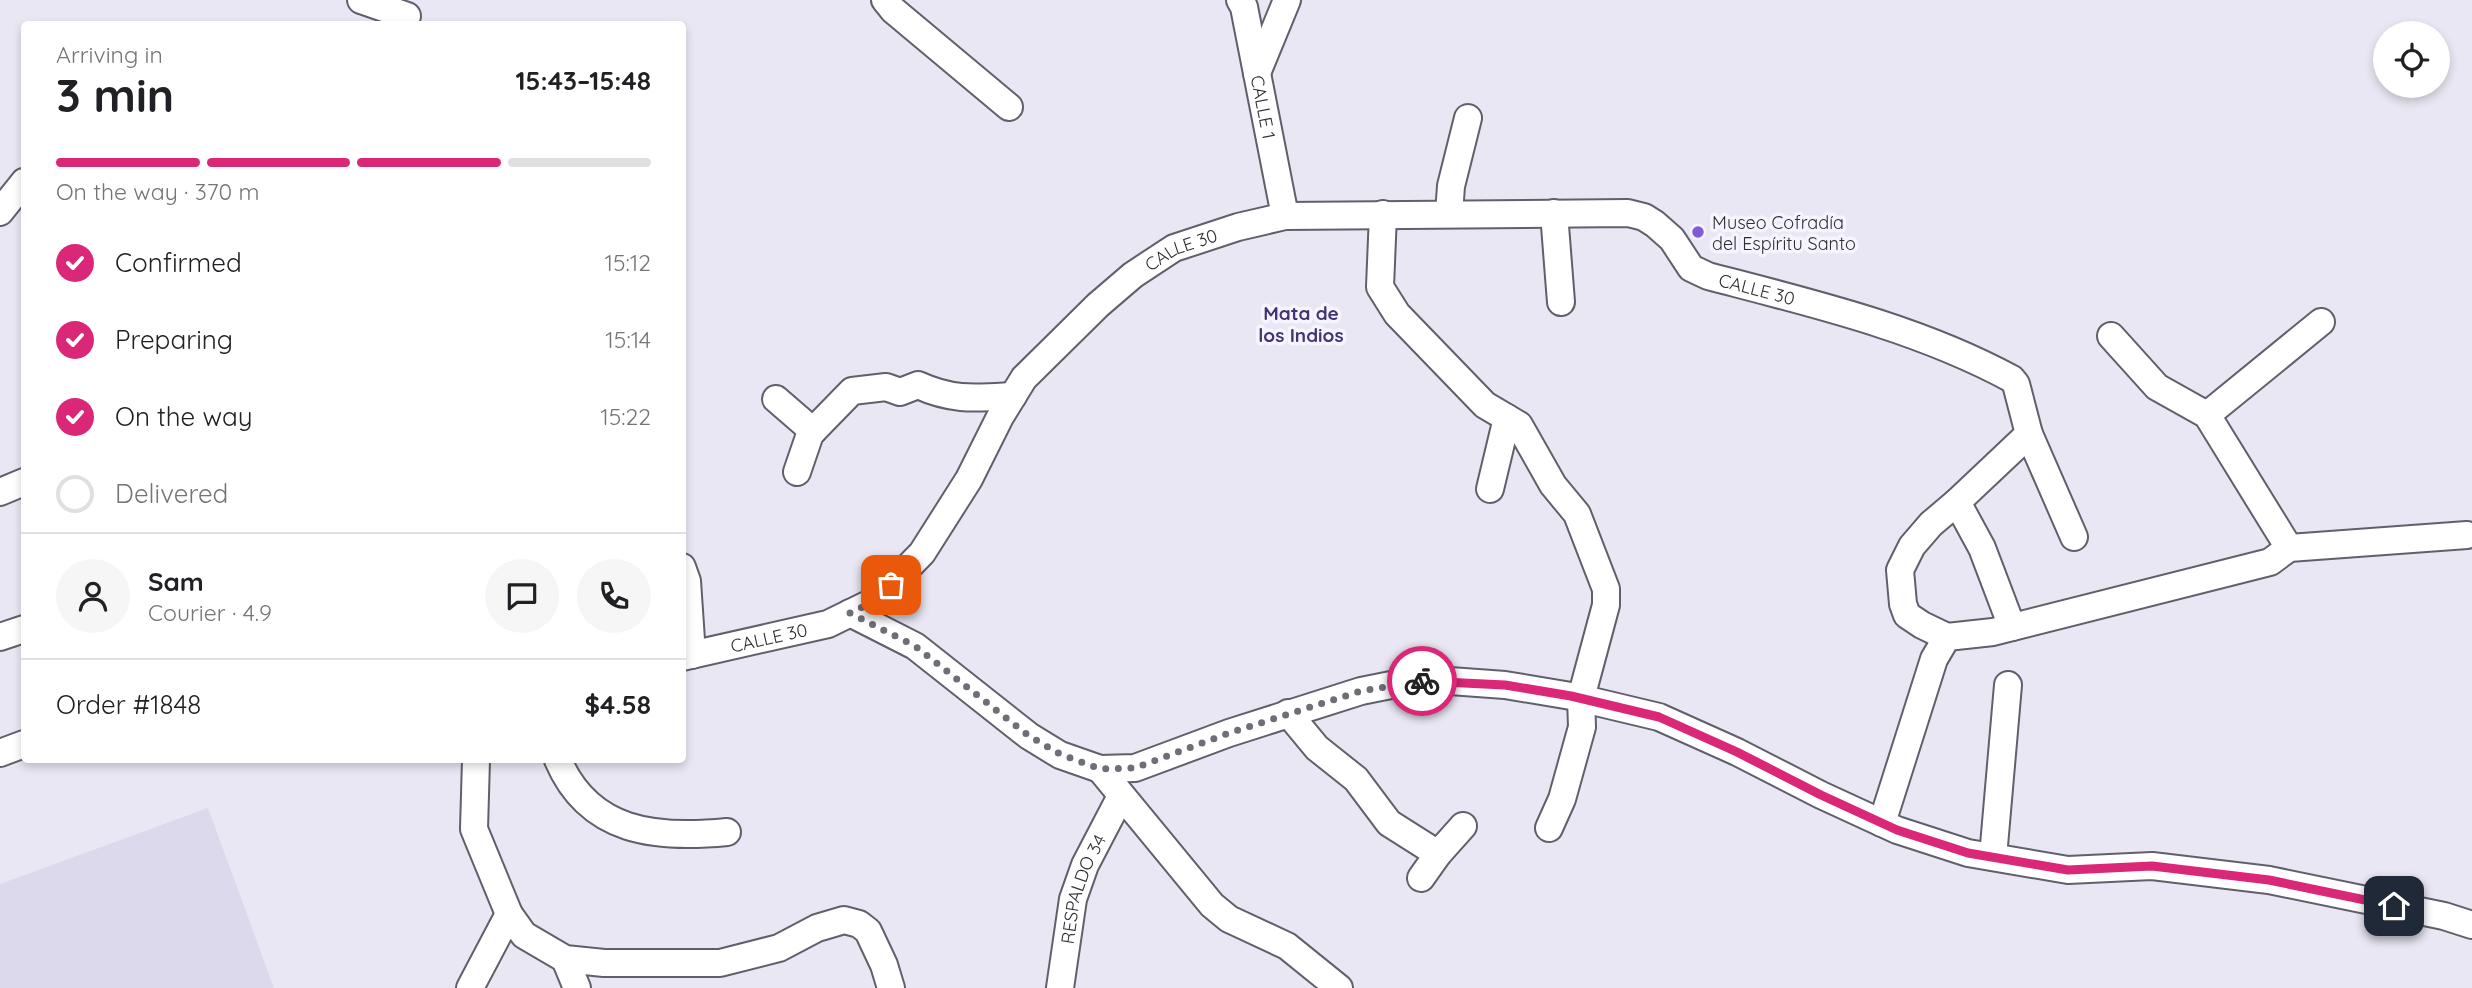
<!DOCTYPE html>
<html lang="en">
<head>
<meta charset="utf-8">
<style>
  body { margin:0; font-family:Quicksand,sans-serif; background:#f6f6f6; color:#202124; height:100vh; display:flex; flex-direction:column; font-size:26px; white-space:nowrap }
  * { box-sizing:border-box; margin:0 }
  p { font-size:23px; color:#757577 }
  .icon { flex:none; width:38px; height:38px; fill:none; stroke:currentColor; stroke-width:2; stroke-linecap:round; stroke-linejoin:round }
  .map { position:relative; flex:1; overflow:hidden }
  .sheet { position:absolute; left:21px; top:21px; width:665px; height:742px; display:flex; flex-direction:column; background:#fff; border-radius:7px; box-shadow:0 4px 10px #0003 }
  .sheet>* { flex:none }
  .fabs { position:absolute; left:2373px; top:21px; display:grid; gap:14px }
  .fabs a { display:grid; place-items:center; width:77px; height:77px; border-radius:50%; background:#fff; box-shadow:0 4px 10px #0003; font-size:35px }
  .pin { position:absolute; display:grid; place-items:center; width:60px; height:60px; color:#fff; margin:-30px; border-radius:14px; box-shadow:0 4px 10px #0006 }
  .courier { position:absolute; display:grid; place-items:center; width:70px; height:70px; margin:-35px; border:5px solid #db2777; border-radius:50%; background:#fff; color:#222; box-shadow:0 2px 9px #0007 }
  .overview em { font-style:normal; font-weight:700 }
  .overview div { display:flex; flex-direction:column-reverse }
  .overview { display:flex; align-items:center; justify-content:space-between; height:119px; padding:0 35px }
  h1 { font-size:46px; font-weight:700; line-height:52px }
  .bar { display:grid; grid-template-columns:repeat(4,1fr); gap:10px 7px; align-content:center; height:84px; padding:0 35px }
  .bar i { height:9px; border-radius:5px; background:#e0e0e0 }
  .bar .on { background:#db2777 }
  .bar p { grid-column:span 4 }
  .line { display:flex; align-items:center; gap:18px; padding:0 35px; border-top:2px solid #e0e0e0 }
  .line div { flex:1 }
  .round { display:grid; place-items:center; flex:none; width:74px; height:74px; border-radius:37px; background:#f6f6f6 }
  ol { padding:0 35px; list-style:none }
  li { display:flex; align-items:center; gap:21px; height:77px }
  li p { margin-inline-start:auto }
  li .icon { padding:7px; border-radius:50%; background:#db2777; color:#fff; stroke-width:4 }
  li:last-child { color:#757577 }
  li i { width:38px; height:38px; border:4px solid #e0e0e0; border-radius:50% }
  .map>svg:first-child { display:block }
</style>
</head>
<body>
<div class="map">
<svg width="2472" height="988" viewBox="0 0 2472 988">
  <rect width="100%" height="100%" fill="#e9e7f3"/>
  <path fill="#dcd9ec" d="M208,808L274,988H0V884Z"/>
  <g fill="none" stroke-linecap="round" stroke-linejoin="round">
    <g stroke="#615f6a" stroke-width="30">
      <g id="minor">
        <path d="M361,0L407,16"/>
        <path d="M885,0L893,10L1009,107"/>
        <path id="s1" d="M1240,0L1244,7L1285,216"/>
        <path d="M1257,73L1287,0"/>
        <path d="M0,212L24,182"/>
        <path d="M1554,213L1561,302"/>
        <path d="M1383,214L1380,287L1397,314L1485,405L1519,425L1553,485L1577,514L1606,589V605L1581,698L1582,727L1562,799L1549,828"/>
        <path d="M1449,214L1451,186L1468,118"/>
        <path d="M2111,336L2157,387L2207,415L2289,548"/>
        <path d="M776,399L813,431"/>
        <path d="M2207,415L2321,322"/>
        <path d="M797,472L810,434L852,391L886,387L900,392L918,385C953,401 976,398 1013,396"/>
        <path d="M1490,489L1507,418"/>
        <path d="M0,492L24,482"/>
        <path d="M1957,502L2029,434L2074,537"/>
        <path d="M682,567L687,581L692,655"/>
        <path d="M850,613L915,646L1029,736L1060,755L1100,769L1135,768L1229,733L1361,691L1411,681H1450L1505,685L1571,696L1659,717L1737,752L1821,795L1897,830L1968,853L2068,870L2152,866L2269,880L2444,916L2472,925"/>
        <path d="M0,637L24,629"/>
        <path d="M1947,637L1922,625L1907,615L1903,604L1900,570L1912,546L1931,524L1957,502L1982,548L2012,627"/>
        <path id="s2" d="M682,657L828,624L875,601L922,553L969,479L1000,417L1024,378L1098,305L1133,275L1174,248L1238,227L1285,216L1628,213L1644,217L1655,224L1672,239L1691,268L1708,276C1811,303 1918,328 2012,379L2016,384L2029,434"/>
        <path d="M1288,713L1317,748L1356,779L1389,823L1438,854L1421,878"/>
        <path d="M0,753L24,744"/>
        <path d="M476,760L474,829L509,914L524,935L565,959L604,963H720L779,948L817,928L844,920L859,924L868,931L884,965L891,988"/>
        <path d="M558,760C589,833 656,839 727,832"/>
        <path d="M1100,769L1212,905L1229,919L1287,946L1339,988"/>
        <path d="M1882,823L1934,659L1947,637L1993,632L2270,562L2289,548L2467,535"/>
        <path d="M1438,854L1463,826"/>
        <path d="M1993,857L2008,685"/>
        <path d="M565,959L577,988"/>
        <path d="M470,988L509,914"/>
        <path id="s3" d="M1060,988L1073,899L1085,865L1121,796"/>
      </g>
    </g>
    <use href="#minor" stroke="#fff" stroke-width="26"/>
  </g>
  <g fill="none" stroke-linecap="round" stroke-linejoin="round">
    <path stroke="#6f6e76" stroke-width="7" stroke-dasharray="0 12.6" d="M891,585L875,601L850,613L915,646L1029,736L1060,754L1100,769L1135,768L1229,733L1361,691L1422,681"/>
    <path stroke="#db2777" stroke-width="9" d="M1422,681L1505,685L1571,696L1659,717L1737,752L1821,795L1897,830L1968,853L2068,870L2152,866L2269,880L2394,906"/>
  </g>
  <circle fill="#805dd7" stroke="#f6f5ff" stroke-width="2.5" cx="1698" cy="232" r="7"/>
  <g text-anchor="middle" dominant-baseline="central" stroke-width="7" stroke-linejoin="round" paint-order="stroke">
    <g font-size="18" fill="#2e2d32" stroke="#f6f5ff">
      <text stroke="none"><textPath href="#s1" startOffset="110">CALLE 1</textPath></text>
      <text stroke="none"><textPath href="#s2" startOffset="677">CALLE 30</textPath></text>
      <text stroke="none"><textPath href="#s2" startOffset="1286">CALLE 30</textPath></text>
      <text stroke="none"><textPath href="#s2" startOffset="89">CALLE 30</textPath></text>
      <text stroke="none"><textPath href="#s3" startOffset="102">RESPALDO 34</textPath></text>
    </g>
    <g font-size="18" fill="#2e2d32" stroke="#f6f5ff" text-anchor="start">
      <text x="1712" y="222">Museo Cofradía<tspan x="1712" dy="21">del Espíritu Santo</tspan></text>
    </g>
    <g font-size="19" font-weight="bold" fill="#443471" stroke="#f6f5ff">
      <text x="1301" y="313">Mata de<tspan x="1301" dy="22">los Indios</tspan></text>
    </g>
  </g>
</svg>
<div class="fabs">
<a><svg class="icon" aria-label="locate" viewBox="0 0 24 24"><circle cx="12" cy="12" r="6"/><path d="M12 2v4M12 18v4M2 12h4M18 12h4"/></svg></a>
</div>
<div class="pin" style="left:891px;top:585px;background:#ea580c"><svg class="icon" aria-label="bag" viewBox="0 0 24 24"><path d="M5 8h14l-1 12H6zM9 8a3 3 0 0 1 6 0"/></svg></div>
<div class="pin" style="left:2394px;top:906px;background:#1f2937"><svg class="icon" aria-label="home" viewBox="0 0 24 24"><path d="M3 11l9-7 9 7M6 9v11h12V9"/></svg></div>
<div class="courier" style="left:1422px;top:681px"><svg class="icon" aria-label="bike" viewBox="0 0 24 24"><circle cx="6" cy="16" r="4"/><circle cx="18" cy="16" r="4"/><path d="M6 16l4-8h5l3 8M10 8l3 8H6M13 5h3"/></svg></div>
<section class="sheet">
<div class="overview"><div><h1>3 min</h1><p>Arriving in</p></div><em>15:43–15:48</em></div>
<div class="bar"><i class="on"></i><i class="on"></i><i class="on"></i><i></i><p>On the way · 370 m</p></div>
<ol>
<li><svg class="icon" aria-label="check" viewBox="0 0 24 24"><path d="M5 12l5 5 9-10"/></svg>Confirmed<p>15:12</p></li>
<li><svg class="icon" aria-label="check" viewBox="0 0 24 24"><path d="M5 12l5 5 9-10"/></svg>Preparing<p>15:14</p></li>
<li><svg class="icon" aria-label="check" viewBox="0 0 24 24"><path d="M5 12l5 5 9-10"/></svg>On the way<p>15:22</p></li>
<li><i></i>Delivered</li>
</ol>
<div class="line" style="height:126px"><a class="round"><svg class="icon" aria-label="person" viewBox="0 0 24 24"><circle cx="12" cy="8" r="4"/><path d="M4 21q1-7 8-7t8 7"/></svg></a><div><b>Sam</b><p>Courier · 4.9</p></div><a class="round"><svg class="icon" aria-label="chat" viewBox="0 0 24 24"><path d="M4 5h16v11H9l-5 4z"/></svg></a><a class="round"><svg class="icon" aria-label="phone" viewBox="0 0 24 24"><path d="M5 4h4l2 5-3 2q2 4 5 5l2-3 5 2v4C11 20 4 13 5 4z"/></svg></a></div>
<div class="line" style="height:91px"><div>Order #1848</div><b>$4.58</b></div>
</section>
</div>
</body>
</html>
